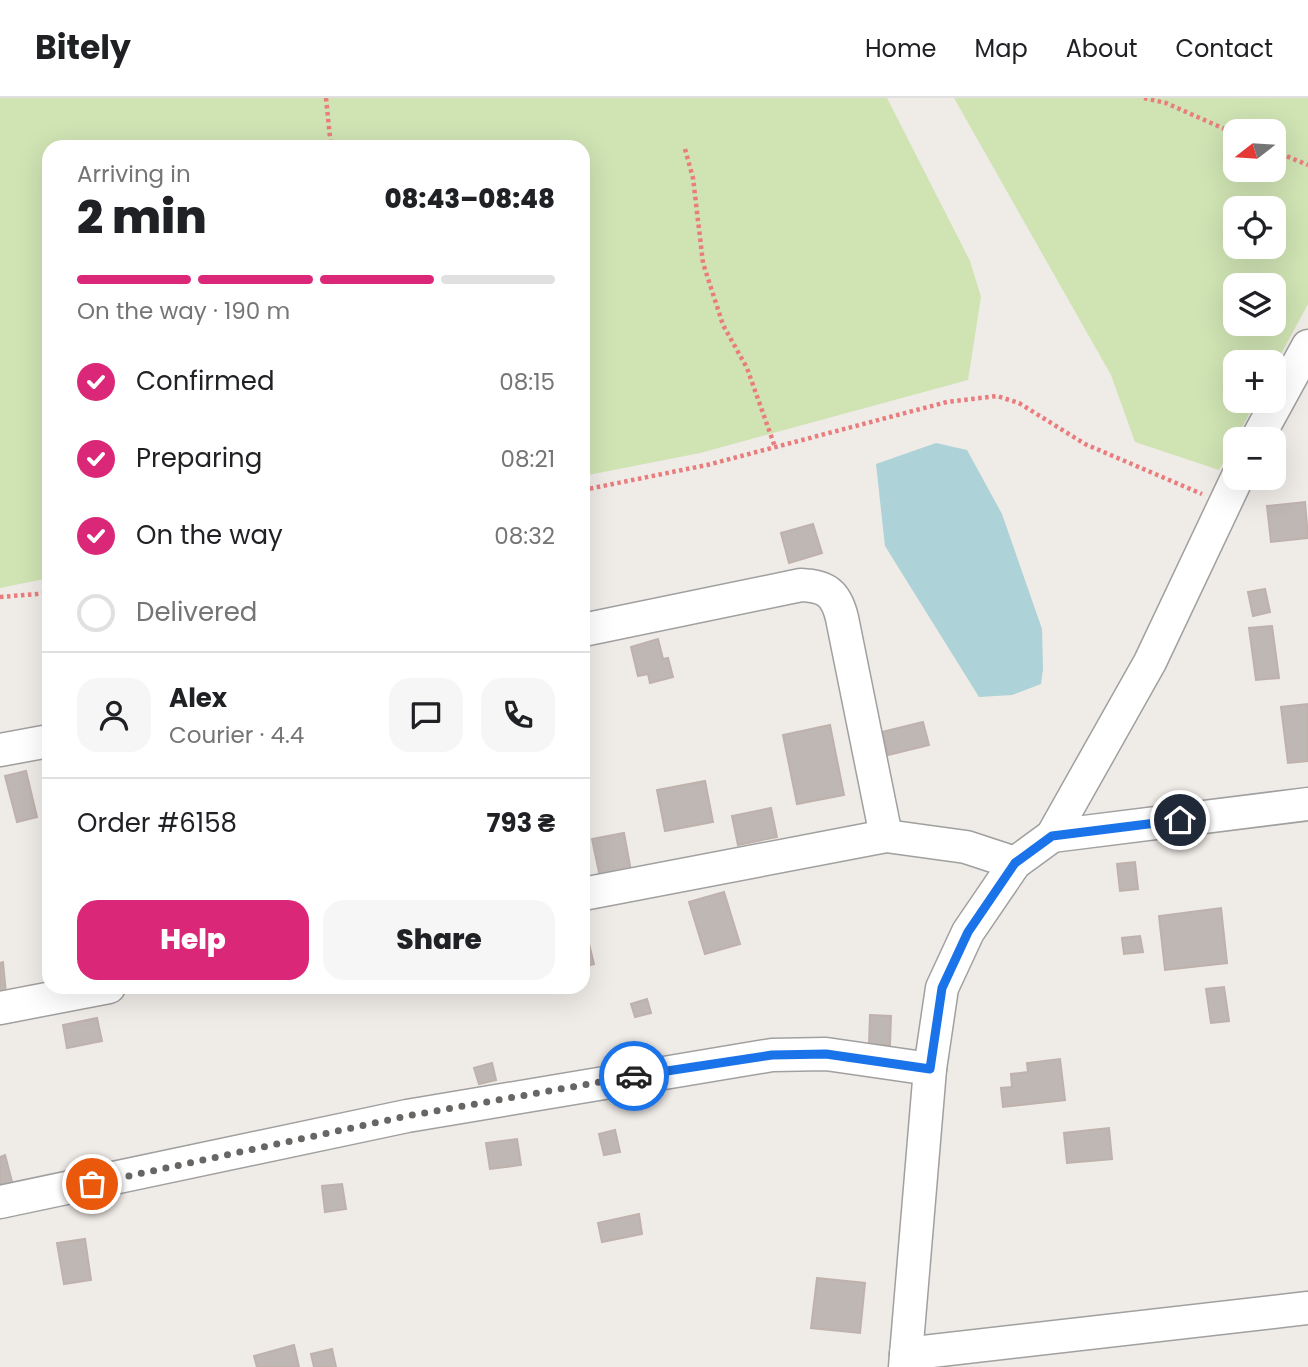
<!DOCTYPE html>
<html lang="en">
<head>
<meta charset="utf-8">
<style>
  body { margin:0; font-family:Poppins,sans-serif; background:#f6f6f6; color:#202124; height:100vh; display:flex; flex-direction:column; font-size:26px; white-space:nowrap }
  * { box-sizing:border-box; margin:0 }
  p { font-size:23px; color:#757577 }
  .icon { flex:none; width:38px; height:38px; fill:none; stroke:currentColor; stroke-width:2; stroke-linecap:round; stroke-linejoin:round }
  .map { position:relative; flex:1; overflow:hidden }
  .side { position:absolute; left:42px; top:42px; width:548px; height:854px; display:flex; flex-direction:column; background:#fff; border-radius:21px; box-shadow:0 7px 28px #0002 }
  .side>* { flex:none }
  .needle { width:46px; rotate:253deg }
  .controls { position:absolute; left:1223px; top:21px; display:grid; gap:14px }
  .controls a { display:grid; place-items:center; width:63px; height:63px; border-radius:14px; background:#fff; box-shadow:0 7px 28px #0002; font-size:35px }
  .pin { position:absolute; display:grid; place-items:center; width:60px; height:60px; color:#fff; margin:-30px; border:4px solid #fff; border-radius:50%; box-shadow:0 2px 7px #0007 }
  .courier { position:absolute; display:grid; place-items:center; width:70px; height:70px; margin:-35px; border:5px solid #1a73e8; border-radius:50%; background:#fff; color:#222; box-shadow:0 2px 9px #0007 }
  .head em { font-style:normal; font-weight:800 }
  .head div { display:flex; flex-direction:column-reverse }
  .head { display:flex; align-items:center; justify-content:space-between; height:119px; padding:0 35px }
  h1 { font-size:46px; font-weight:800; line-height:52px }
  .bar { display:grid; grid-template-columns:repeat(4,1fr); gap:10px 7px; align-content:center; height:84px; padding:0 35px }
  .bar i { height:9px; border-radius:5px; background:#e0e0e0 }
  .bar .selected { background:#db2777 }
  .bar p { grid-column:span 4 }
  .line { display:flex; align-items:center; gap:18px; padding:0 35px; border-top:2px solid #e0e0e0 }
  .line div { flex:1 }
  .round { display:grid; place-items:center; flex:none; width:74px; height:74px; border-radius:21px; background:#f6f6f6 }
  ol { padding:0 35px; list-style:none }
  li { display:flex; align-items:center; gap:21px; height:77px }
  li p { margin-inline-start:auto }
  li .icon { padding:7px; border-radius:50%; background:#db2777; color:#fff; stroke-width:4 }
  li:last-child { color:#757577 }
  li i { width:38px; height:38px; border:4px solid #e0e0e0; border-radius:50% }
  .button { display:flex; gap:14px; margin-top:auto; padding:14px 35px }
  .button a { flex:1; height:80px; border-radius:21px; background:#db2777; color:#fff; font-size:28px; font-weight:800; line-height:80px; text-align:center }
  .button a+a { background:#f6f6f6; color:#202124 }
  header { display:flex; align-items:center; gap:42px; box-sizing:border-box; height:98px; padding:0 35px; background:#fff; border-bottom:2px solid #e0e0e0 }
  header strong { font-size:33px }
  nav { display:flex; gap:38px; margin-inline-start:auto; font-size:24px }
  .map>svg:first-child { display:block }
</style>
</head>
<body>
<header>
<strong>Bitely</strong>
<nav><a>Home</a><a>Map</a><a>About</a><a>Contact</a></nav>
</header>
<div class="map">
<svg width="1308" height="1269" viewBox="0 0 1308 1269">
  <rect width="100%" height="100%" fill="#efebe7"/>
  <g fill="#cfe3b3" fill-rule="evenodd">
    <path d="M0,0H887L970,163L981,199L968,282L700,355L583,378V49H49V480L0,490Z"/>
    <path d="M954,0H1308V206L1274,269V264H1236V303H1256L1219,372L1135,344L1111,277ZM1236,33H1274V72H1236ZM1236,110H1274V149H1236ZM1236,187H1274V226H1236Z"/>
  </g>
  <path fill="#add2d7" d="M936,345L967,352L1002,416L1042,531L1043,571L1041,586L1012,597L979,599L885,448L876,366Z"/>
  <g fill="#bfb7b4" stroke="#bfb1ab" stroke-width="2">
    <path d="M1305,404L1308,440L1271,444L1267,408Z"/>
    <path d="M813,426L822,455L789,465L781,435Z"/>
    <path d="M1265,491L1270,514L1253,518L1248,494Z"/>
    <path d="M1272,528L1279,580L1256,582L1249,530Z"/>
    <path d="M658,541L663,561L668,560L673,579L650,585L648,576L638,578L631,549Z"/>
    <path d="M1308,606V663L1288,665L1281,609Z"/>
    <path d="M923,624L929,647L888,657L882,634Z"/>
    <path d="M830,627L844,697L797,706L783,637Z"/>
    <path d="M26,673L37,719L17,724L5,678Z"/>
    <path d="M705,683L713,724L665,733L657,692Z"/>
    <path d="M771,710L777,739L738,747L732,718Z"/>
    <path d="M624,735L631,773L600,779L592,741Z"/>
    <path d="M1135,764L1138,791L1120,793L1117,766Z"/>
    <path d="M724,794L740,846L705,856L689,804Z"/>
    <path d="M1221,810L1227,865L1165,872L1159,818Z"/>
    <path d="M583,822L594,866L583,869Z"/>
    <path d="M1140,838L1143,854L1124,856L1122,840Z"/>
    <path d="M3,864L6,896L0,897V865Z"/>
    <path d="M1224,889L1229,923L1211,925L1206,891Z"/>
    <path d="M647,901L651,915L635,919L631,906Z"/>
    <path d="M870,917L891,918L890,947H869Z"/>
    <path d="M97,920L102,943L67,950L63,927Z"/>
    <path d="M1060,961L1065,1002L1003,1009L1001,990L1012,989L1011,976L1028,974L1027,965Z"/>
    <path d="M492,965L496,982L479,986L474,970Z"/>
    <path d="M1109,1030L1112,1061L1067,1065L1064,1035Z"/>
    <path d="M615,1032L620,1054L604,1057L599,1036Z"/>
    <path d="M517,1041L521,1067L490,1071L486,1045Z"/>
    <path d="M5,1057L15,1095L0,1099V1059Z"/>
    <path d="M342,1086L346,1111L325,1114L322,1088Z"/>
    <path d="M639,1116L642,1136L602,1144L598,1125Z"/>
    <path d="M85,1141L91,1182L64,1186L57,1145Z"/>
    <path d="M817,1180L865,1185L860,1235L811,1230Z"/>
    <path d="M294,1247L299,1269H257L254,1258Z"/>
    <path d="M332,1251L336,1269H314L311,1256Z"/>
  </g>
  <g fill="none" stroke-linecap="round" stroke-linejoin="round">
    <g stroke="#a0a0a0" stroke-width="35">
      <g id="minor">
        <path d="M1257,341L1308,248"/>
        <path d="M583,532L801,487C826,488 836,495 842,520L886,738"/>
        <path d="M0,652L49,643"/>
        <path d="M1052,738L1308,706"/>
        <path d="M583,796L886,738L966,749L1015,765"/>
        <path d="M0,910L109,889"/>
        <path d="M0,1104L407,1018L772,957L826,956L930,971"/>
        <path d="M906,1256L1308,1210"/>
        <path d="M905,1269L930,971L942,890L968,834L1015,765L1052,738L1150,564L1237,380"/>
      </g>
    </g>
    <g stroke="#e97d7e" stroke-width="4.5" stroke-dasharray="3.5 3.5" stroke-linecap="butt">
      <path d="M326,0L331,49"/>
      <path d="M1144,0L1166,5L1236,36"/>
      <path d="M685,51L693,80L703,165L723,227L747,270L775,349"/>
      <path d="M1274,53L1308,67"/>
      <path d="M583,392L707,367L947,304L997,298L1019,305L1085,346L1202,396"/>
      <path d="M0,499L49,495"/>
    </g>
    <use href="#minor" stroke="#fff" stroke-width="32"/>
  </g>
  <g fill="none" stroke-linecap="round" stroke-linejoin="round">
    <path stroke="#686665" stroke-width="7" stroke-dasharray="0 12.6" d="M92,1086L407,1018L634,978"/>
    <path stroke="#1a73e8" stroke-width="9" d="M634,978L772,957L826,956L930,971L942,890L968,834L1015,765L1052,738L1180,722"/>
  </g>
</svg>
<div class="controls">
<a><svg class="needle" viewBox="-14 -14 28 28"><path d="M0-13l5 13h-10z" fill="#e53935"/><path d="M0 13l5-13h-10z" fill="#757577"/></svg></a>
<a><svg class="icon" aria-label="locate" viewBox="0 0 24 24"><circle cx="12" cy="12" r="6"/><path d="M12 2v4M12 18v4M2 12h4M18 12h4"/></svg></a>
<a><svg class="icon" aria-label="layers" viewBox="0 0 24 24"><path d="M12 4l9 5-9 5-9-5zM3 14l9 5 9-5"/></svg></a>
<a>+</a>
<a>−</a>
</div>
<div class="pin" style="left:92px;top:1086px;background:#ea580c"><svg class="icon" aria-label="bag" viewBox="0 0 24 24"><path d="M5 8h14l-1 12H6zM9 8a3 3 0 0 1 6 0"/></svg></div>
<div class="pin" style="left:1180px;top:722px;background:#1f2937"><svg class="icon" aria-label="home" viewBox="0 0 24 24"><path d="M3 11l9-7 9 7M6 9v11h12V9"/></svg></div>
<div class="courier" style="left:634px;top:978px"><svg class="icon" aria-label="car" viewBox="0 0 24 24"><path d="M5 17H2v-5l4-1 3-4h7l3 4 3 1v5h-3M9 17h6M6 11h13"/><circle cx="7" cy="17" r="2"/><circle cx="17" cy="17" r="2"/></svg></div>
<section class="side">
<div class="head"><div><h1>2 min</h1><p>Arriving in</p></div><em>08:43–08:48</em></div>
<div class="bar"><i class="selected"></i><i class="selected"></i><i class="selected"></i><i></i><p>On the way · 190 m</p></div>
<ol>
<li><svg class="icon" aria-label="check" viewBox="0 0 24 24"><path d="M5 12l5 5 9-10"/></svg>Confirmed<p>08:15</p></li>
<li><svg class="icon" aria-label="check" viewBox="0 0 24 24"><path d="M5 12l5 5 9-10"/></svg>Preparing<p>08:21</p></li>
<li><svg class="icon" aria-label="check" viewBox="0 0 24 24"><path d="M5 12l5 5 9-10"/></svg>On the way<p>08:32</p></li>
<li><i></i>Delivered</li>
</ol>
<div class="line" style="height:126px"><a class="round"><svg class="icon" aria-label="person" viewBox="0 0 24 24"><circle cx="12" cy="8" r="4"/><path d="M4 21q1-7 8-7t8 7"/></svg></a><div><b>Alex</b><p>Courier · 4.4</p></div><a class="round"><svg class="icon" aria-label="chat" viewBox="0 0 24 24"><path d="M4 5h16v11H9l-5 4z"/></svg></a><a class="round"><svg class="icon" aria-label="phone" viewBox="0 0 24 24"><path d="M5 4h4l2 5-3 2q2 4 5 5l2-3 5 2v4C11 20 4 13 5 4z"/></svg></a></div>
<div class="line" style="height:91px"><div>Order #6158</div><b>793 ₴</b></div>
<div class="button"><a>Help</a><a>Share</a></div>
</section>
</div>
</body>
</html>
